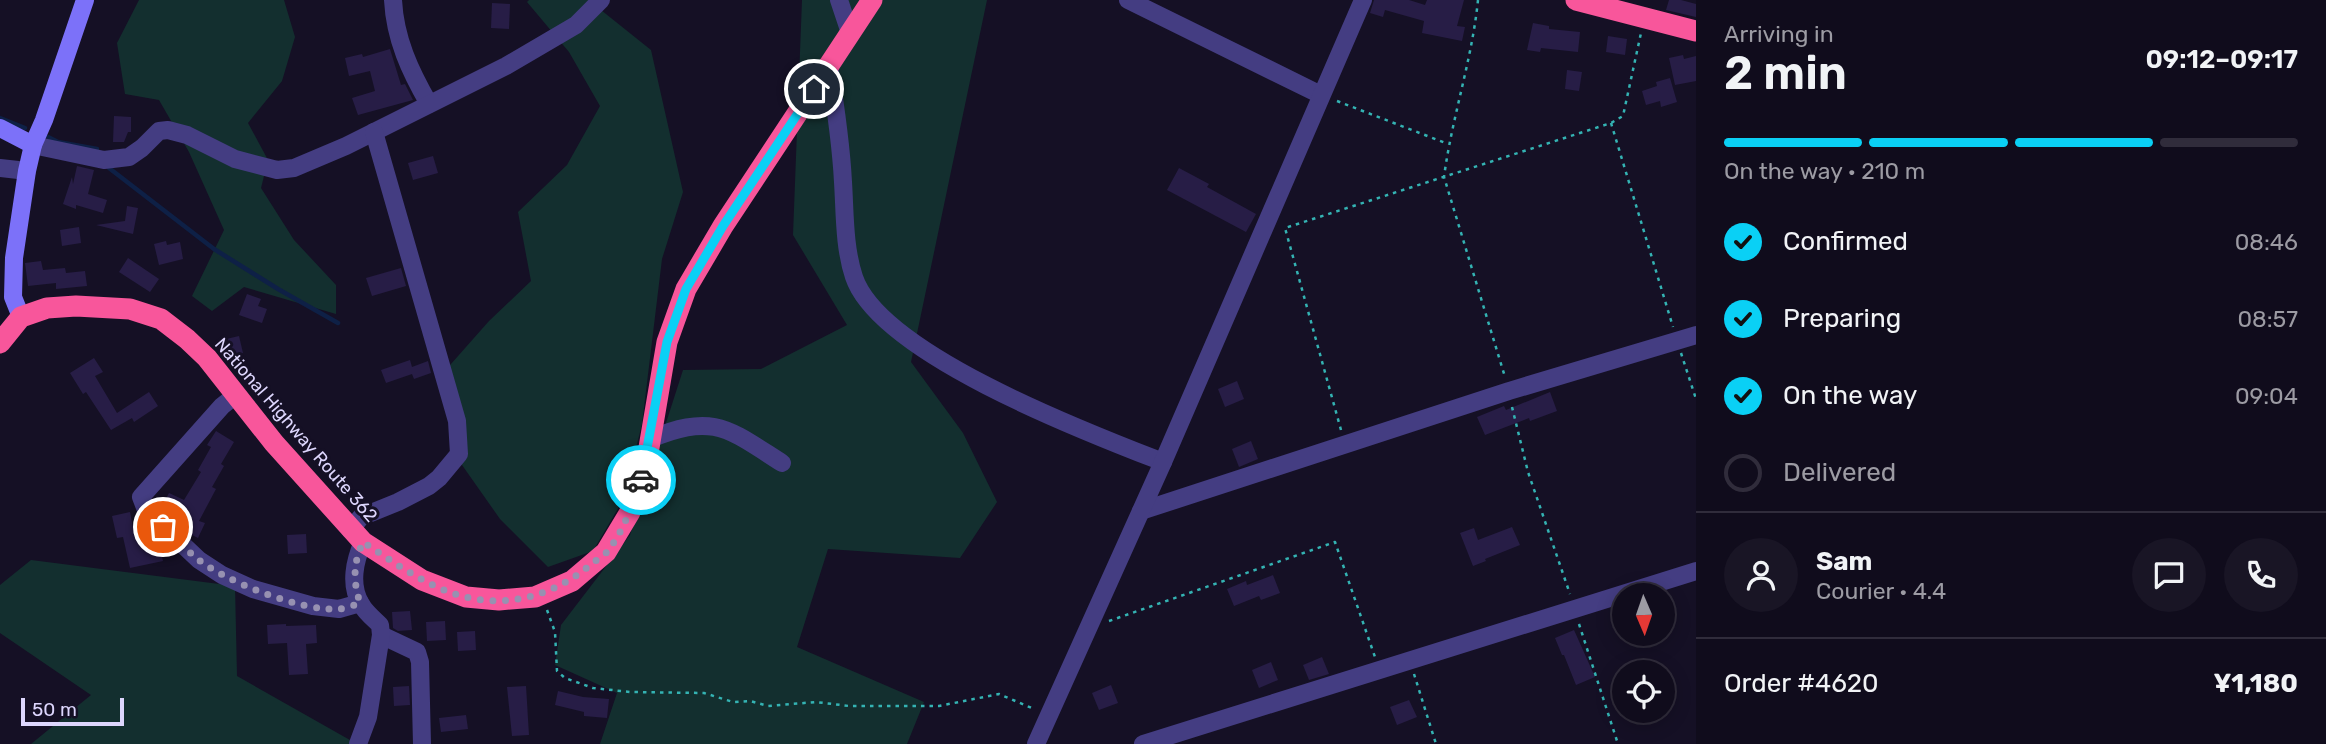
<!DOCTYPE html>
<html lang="en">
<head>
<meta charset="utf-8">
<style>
  body { margin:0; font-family:Rubik,sans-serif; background:#191525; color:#f1f3f6; height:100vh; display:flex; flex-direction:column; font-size:26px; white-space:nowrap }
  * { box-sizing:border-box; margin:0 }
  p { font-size:23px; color:#9c9ba3 }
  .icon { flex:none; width:38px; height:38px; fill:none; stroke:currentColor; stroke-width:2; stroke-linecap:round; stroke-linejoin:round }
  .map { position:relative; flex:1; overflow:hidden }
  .side { display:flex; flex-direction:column; background:#100c1c; width:630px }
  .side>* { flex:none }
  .needle { width:46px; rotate:178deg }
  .controls { position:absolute; left:1612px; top:583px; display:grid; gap:14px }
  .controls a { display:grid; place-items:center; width:63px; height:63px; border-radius:50%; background:#100c1c; box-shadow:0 4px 18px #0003,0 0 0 2px #302c3b; font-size:35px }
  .scale { position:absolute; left:21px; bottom:18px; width:103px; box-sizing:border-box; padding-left:7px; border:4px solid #ddd6fd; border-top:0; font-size:19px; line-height:24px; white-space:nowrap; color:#ddd6fd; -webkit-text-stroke:5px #151025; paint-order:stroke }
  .pin { position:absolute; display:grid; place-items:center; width:60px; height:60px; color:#fff; margin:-30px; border:4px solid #fff; border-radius:50%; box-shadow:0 2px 7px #0007 }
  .courier { position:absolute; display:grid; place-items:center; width:70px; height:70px; margin:-35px; border:5px solid #0ad0f5; border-radius:50%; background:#fff; color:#222; box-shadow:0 2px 9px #0007 }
  .overview em { font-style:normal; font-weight:600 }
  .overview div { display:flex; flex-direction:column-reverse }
  .overview { display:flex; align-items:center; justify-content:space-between; height:119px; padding:0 28px }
  h1 { font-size:46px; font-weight:600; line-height:52px }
  .bar { display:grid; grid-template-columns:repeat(4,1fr); gap:10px 7px; align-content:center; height:84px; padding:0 28px }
  .bar i { height:9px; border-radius:5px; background:#302c3b }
  .bar .selected { background:#0ad0f5 }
  .bar p { grid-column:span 4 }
  .line { display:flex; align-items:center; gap:18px; padding:0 28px; border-top:2px solid #302c3b }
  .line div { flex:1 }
  .round { display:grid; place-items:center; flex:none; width:74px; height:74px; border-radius:37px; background:#191525 }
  ol { padding:0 28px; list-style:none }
  li { display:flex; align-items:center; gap:21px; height:77px }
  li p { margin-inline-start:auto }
  li .icon { padding:7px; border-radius:50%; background:#0ad0f5; color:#111; stroke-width:4 }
  li:last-child { color:#9c9ba3 }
  li i { width:38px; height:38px; border:4px solid #302c3b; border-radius:50% }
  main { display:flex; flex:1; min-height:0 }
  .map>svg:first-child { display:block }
</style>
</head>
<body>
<main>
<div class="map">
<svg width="1696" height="744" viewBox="0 0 1696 744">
  <rect width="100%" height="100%" fill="#151025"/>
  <g fill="#132f2f">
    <path d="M139,0H284L295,37L282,81L248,123L268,160L261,188L294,240L336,285V314L244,287L212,311L192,296L224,230L189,152L159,100L125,94L117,43Z"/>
    <path d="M529,0H600L596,6L651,50L683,192L662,259L642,424L623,500L593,551L548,567L500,519L462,465L443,373L489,321L531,281L518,212L567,165L600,106L569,52L527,2Z"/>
    <path d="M802,0H987L911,362L963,433L997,502L960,558L828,549L797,647L924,702L907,744H600L617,693L555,665L561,625L630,535L683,370L761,369L847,325L793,235Z"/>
    <path d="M31,560L235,586L237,676L357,744H31L91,695L0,633V585Z"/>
  </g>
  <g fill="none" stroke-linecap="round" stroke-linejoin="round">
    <g stroke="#0e2046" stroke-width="4.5">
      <path d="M0,118L25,128"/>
      <path d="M48,137L58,142L97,149"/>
      <path d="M109,168L214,249L278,289L338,323"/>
    </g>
  </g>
  <g fill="#271d46">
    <path d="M1374,0H1409L1425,5L1427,0H1464L1457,26L1465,27L1462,41L1422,33L1424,21L1385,10L1383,17L1370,13Z"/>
    <path d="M1669,0H1681L1696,4V17L1666,10Z"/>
    <path d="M492,3L510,4L509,29L491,28Z"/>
    <path d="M1533,23L1549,26V29L1580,32L1578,52L1541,48L1540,52L1527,50Z"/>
    <path d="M1608,36L1627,39L1625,55L1606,52Z"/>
    <path d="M390,49L401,85L405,84L413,100L358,115L352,98L375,91L370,71L349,76L345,58L362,54L363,57Z"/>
    <path d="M1683,55L1684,59L1696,56V81L1675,85L1669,58Z"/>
    <path d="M1567,70L1582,72L1579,91L1565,89Z"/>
    <path d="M1670,78L1677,102L1661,107L1660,101L1646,105L1642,91L1657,86L1656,82Z"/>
    <path d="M114,116L131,117V132H128L124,142H113Z"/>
    <path d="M433,156L438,173L413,180L408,163Z"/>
    <path d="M77,166L94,170L88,194L107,200L103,213L76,205V209L63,204L72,177L73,184Z"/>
    <path d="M1179,168L1209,184L1207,187L1256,214L1246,232L1167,190Z"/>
    <path d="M127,206L138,208L133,234L96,225L125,221Z"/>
    <path d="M79,227L81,243L62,246L60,230Z"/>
    <path d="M166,241L167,245L180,242L183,259L159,265L154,244Z"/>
    <path d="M128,258L159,279L150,292L119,272Z"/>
    <path d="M41,261L43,270L65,268L66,273L85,271L87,286L56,289V283L28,286L25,263Z"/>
    <path d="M401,268L406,286L372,296L366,278Z"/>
    <path d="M247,294L261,299L258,306L267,309L262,323L239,315Z"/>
    <path d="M239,336L243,353L226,356L222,340Z"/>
    <path d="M94,358L103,372L95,376L117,413L149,392L158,406L134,422L132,418L111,430L86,392L83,394L70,373Z"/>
    <path d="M410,360L412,367L428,361L431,373L414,379L412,374L386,383L381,370Z"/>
    <path d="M1237,381L1244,399L1225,407L1218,389Z"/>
    <path d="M1550,392L1557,411L1530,421L1529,418L1485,435L1477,417L1504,406L1506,410Z"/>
    <path d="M216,431L234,442L221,464L224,466L212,487L216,489L199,521L205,523L198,538L186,532L183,529L184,525L173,520L161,508L169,493L184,500L201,472L198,470L211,447L207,445Z"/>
    <path d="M1251,441L1258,459L1239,467L1232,449Z"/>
    <path d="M130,512L135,538L141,537L142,544L158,541L163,561L130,568L123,537L117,538L112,516Z"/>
    <path d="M1512,527L1520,545L1485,559L1486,561L1473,566L1460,533L1474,528L1478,540Z"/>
    <path d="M306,534L307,553L288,554L287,535Z"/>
    <path d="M1273,575L1280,593L1261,600L1259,596L1234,606L1227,589L1246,581L1247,585Z"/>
    <path d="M410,611L412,630L398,631L393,628L392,612Z"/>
    <path d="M445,621L446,640L427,641L426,622Z"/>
    <path d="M286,624V626L316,625L317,643L306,644L308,674L289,675L287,643L268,644L267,625Z"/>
    <path d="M1574,630L1595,677L1576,685L1564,655H1562L1555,638Z"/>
    <path d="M475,631L476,650L458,651L457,632Z"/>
    <path d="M1322,657L1329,674L1309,680L1303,665Z"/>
    <path d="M1271,662L1278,680L1259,688L1252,670Z"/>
    <path d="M1111,685L1118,703L1099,710L1092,693Z"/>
    <path d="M409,686L410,705L394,706L393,687Z"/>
    <path d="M526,686L529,735L512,736L507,687Z"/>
    <path d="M558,691L583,697L609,699L607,718L584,716V712L555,705Z"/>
    <path d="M1409,700L1417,717L1397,725L1390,707Z"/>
    <path d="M466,715L468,729L441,732L439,718Z"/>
  </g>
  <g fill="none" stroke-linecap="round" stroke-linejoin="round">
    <g stroke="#34b3b3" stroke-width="2.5" stroke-dasharray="3.5 5" stroke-linecap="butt">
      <path d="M1478,0C1472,60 1452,117 1444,177L1505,377"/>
      <path d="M1337,101L1448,144"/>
      <path d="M1611,123L1673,327"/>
      <path d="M1681,353L1696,399"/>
      <path d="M1512,407L1528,472L1570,594"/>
      <path d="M1341,430L1285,228L1611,123L1623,116L1641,33"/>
      <path d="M547,610L555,632L557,671L565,678L593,688L630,692L704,693L733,702L750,701L768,706L816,702L849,706H939L999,694L1034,709"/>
      <path d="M1109,621L1335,542L1375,657"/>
      <path d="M1579,624L1618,744"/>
      <path d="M1414,674L1436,744"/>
    </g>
    <g stroke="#443d82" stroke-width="18">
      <path d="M393,0C395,39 410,71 429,104"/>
      <path d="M839,0L850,33"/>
      <path d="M1128,0L1321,95"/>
      <path d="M829,66C835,103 841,143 843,182C845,213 844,247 854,277C880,354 1088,433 1163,462"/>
      <path d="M33,145L104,160L129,157L142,148L159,131L168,130L187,135L235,159L277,170L294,168L346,146L506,66L576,25L601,0"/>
      <path d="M0,168L27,171"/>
      <path d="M236,395L222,406L141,497L146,510L199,560L222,575L253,589L313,606L339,609L360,603"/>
      <path d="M650,439C714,413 727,428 782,463"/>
      <path d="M1141,511L1509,391L1696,335"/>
      <path d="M350,530L361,517L398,502L429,486L439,478L459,454L457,421L374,132"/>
      <path d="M381,635L417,652L420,662L422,744"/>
      <path d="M358,744L368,717L381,635L380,625C374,619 365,612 361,604C349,585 355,560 363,542"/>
      <path d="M1036,744L1163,462L1363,0"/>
      <path d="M1143,744L1696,571"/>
    </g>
    <g stroke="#7c71f9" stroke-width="18">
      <path d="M0,128L33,145"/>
      <path d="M21,317L13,297L14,258L27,171L33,145L44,120L85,0"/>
    </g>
    <g stroke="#f8569b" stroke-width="21">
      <path d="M1576,0L1696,31"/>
      <path d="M0,343L21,317L47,308L76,306L130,309L161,319L187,339L207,358L274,443L363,542L422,580L466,597L499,600L535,597L572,581L606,552L630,512L645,471L667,342L686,289L723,226L872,0"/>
    </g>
  </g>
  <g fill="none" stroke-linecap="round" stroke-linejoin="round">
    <path stroke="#9791b1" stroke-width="7" stroke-dasharray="0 12.6" d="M163,527C175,537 186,550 199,560C227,582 303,612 339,609C346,609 354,605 360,603C353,581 353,563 363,542C395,563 428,588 466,597C510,608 556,594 590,565C595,561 602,557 607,552C623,532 633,504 641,480"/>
    <path stroke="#0ad0f5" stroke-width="9" d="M641,480L667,342L686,289L723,226L814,89"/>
  </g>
  <g text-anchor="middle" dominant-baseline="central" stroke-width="6" stroke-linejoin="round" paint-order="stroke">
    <g font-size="18" fill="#ddd6fd" stroke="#151025">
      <text transform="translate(296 430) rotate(49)">National Highway Route 362</text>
    </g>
  </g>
</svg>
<div class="controls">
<a><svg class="needle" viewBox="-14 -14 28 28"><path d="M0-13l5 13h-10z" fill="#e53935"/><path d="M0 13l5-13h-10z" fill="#9c9ba3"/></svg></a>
<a><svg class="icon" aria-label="locate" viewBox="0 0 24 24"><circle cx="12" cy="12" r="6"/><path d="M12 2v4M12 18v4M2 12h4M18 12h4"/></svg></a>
</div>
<div class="scale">50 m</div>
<div class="pin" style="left:163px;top:527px;background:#ea580c"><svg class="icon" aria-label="bag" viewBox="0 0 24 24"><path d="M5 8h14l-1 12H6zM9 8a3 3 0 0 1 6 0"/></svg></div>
<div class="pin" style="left:814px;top:89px;background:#1f2937"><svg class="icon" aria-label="home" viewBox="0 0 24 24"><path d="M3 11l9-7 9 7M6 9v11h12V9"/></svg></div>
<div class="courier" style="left:641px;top:480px"><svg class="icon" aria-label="car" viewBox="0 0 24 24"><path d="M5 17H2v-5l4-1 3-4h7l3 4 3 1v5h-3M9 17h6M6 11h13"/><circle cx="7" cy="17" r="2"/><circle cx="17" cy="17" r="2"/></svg></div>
</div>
<section class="side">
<div class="overview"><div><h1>2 min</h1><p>Arriving in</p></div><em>09:12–09:17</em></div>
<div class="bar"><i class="selected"></i><i class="selected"></i><i class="selected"></i><i></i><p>On the way · 210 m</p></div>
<ol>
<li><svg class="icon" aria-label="check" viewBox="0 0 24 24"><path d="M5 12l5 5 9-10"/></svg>Confirmed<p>08:46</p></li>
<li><svg class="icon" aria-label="check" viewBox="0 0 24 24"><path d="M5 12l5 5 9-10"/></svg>Preparing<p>08:57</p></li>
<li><svg class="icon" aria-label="check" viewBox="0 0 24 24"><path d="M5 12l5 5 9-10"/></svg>On the way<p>09:04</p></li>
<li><i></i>Delivered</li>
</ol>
<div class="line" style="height:126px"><a class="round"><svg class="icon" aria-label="person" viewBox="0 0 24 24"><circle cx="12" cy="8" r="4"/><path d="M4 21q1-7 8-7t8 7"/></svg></a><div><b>Sam</b><p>Courier · 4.4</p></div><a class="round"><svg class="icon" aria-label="chat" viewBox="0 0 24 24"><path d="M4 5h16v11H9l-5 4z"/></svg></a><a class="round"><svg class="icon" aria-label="phone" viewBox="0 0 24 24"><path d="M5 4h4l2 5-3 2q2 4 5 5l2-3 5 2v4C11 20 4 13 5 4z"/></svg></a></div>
<div class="line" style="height:91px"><div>Order #4620</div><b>¥1,180</b></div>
</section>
</main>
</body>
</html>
